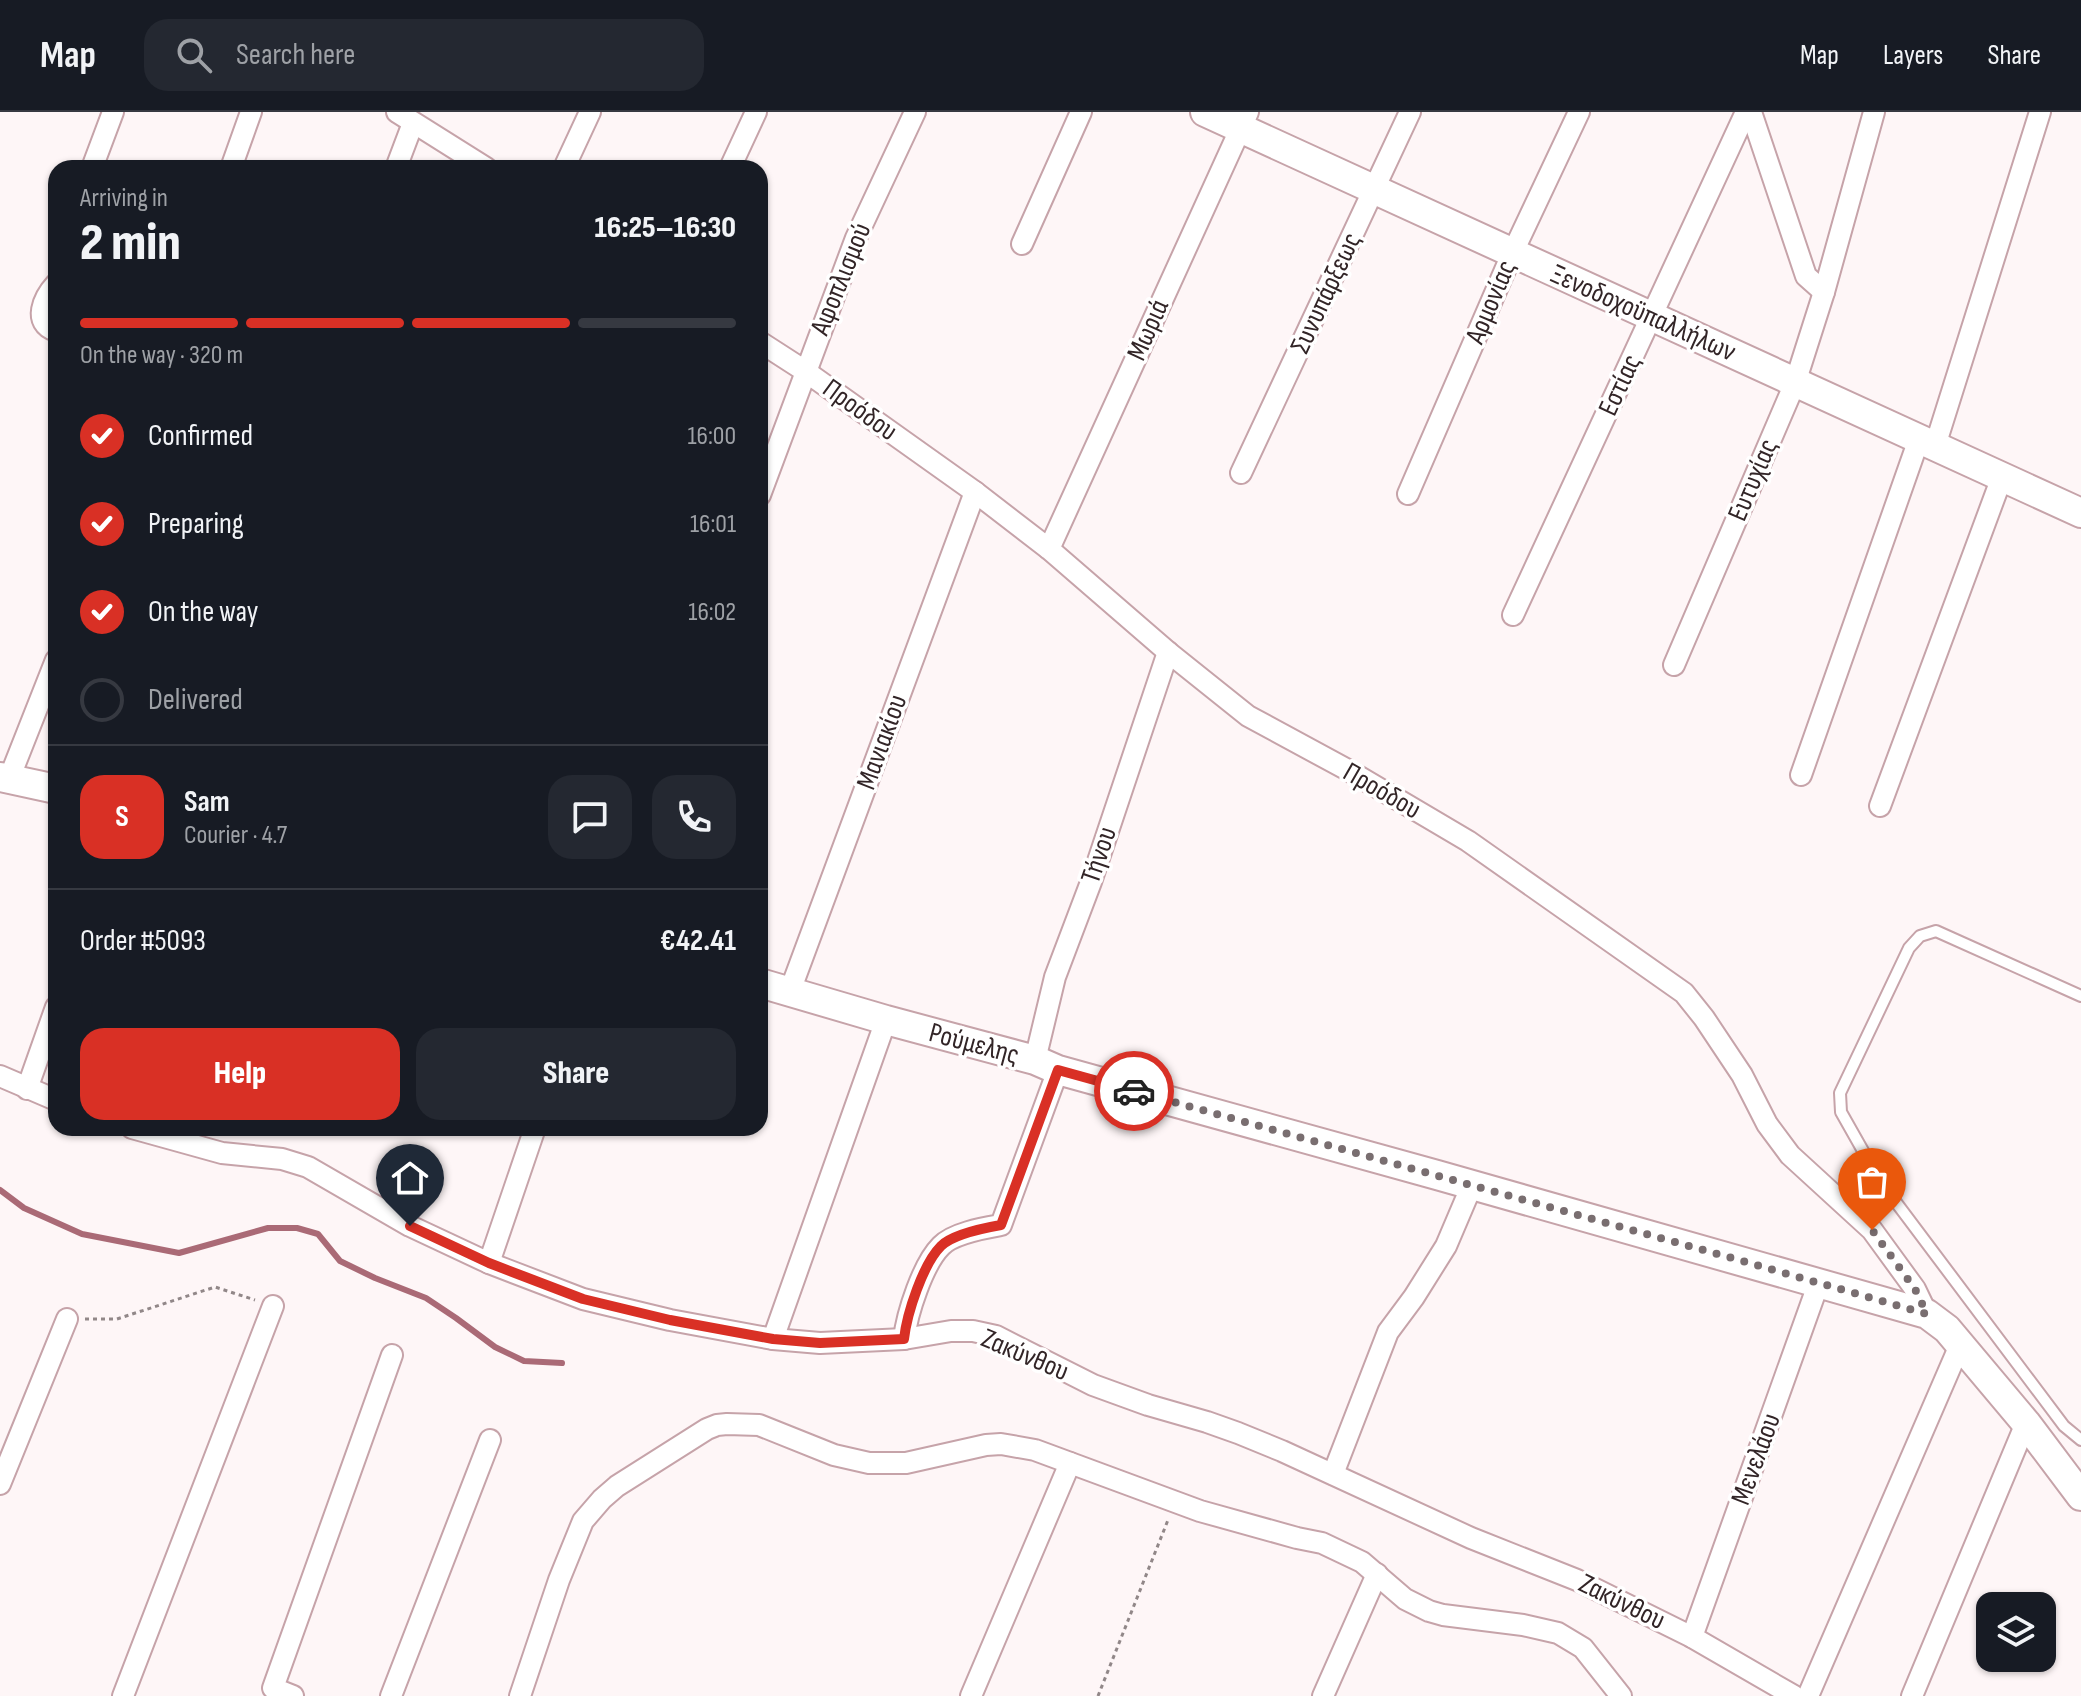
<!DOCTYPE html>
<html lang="en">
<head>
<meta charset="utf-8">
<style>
  body { margin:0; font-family:"Sofia Sans Condensed",sans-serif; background:#242831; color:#f1f3f6; height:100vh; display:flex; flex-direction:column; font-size:30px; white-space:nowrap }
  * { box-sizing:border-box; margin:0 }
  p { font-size:26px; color:#9ea1a6 }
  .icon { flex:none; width:44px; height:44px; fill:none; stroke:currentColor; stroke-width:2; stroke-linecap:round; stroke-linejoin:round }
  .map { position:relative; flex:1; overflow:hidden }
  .drawer { position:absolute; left:48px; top:48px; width:720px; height:976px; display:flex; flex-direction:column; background:#171b24; border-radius:24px; box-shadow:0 2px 6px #0004 }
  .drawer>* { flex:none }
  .buttons { position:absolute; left:1976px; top:1480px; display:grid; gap:16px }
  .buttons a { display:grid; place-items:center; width:80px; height:80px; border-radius:16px; background:#171b24; box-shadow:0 2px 6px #0004; font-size:40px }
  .pin { position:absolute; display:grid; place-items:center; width:68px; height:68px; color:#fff; margin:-82px -34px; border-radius:50% 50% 50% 0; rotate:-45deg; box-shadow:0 0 8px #0007 }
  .pin .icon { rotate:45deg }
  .courier { position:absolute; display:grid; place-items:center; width:80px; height:80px; margin:-40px; border:6px solid #d93025; border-radius:50%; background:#fff; color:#222; box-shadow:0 2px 10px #0007 }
  .headline em { font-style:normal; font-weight:800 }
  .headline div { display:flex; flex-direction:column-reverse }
  .headline { display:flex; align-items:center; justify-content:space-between; height:136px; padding:0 32px }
  h1 { font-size:52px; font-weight:800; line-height:60px }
  .bar { display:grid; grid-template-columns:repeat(4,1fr); gap:12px 8px; align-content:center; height:96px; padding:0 32px }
  .bar i { height:10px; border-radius:6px; background:#363941 }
  .bar .current { background:#d93025 }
  .bar p { grid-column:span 4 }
  .line { display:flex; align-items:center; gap:20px; padding:0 32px; border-top:2px solid #363941 }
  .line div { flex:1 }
  .round { display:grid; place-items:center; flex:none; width:84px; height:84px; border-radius:24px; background:#242831 }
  ol { padding:0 32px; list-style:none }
  li { display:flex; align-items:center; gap:24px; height:88px }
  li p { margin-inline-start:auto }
  li .icon { padding:8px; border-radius:50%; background:#d93025; color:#fff; stroke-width:4 }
  li:last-child { color:#9ea1a6 }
  li i { width:44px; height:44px; border:4px solid #363941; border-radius:50% }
  .cta { display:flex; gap:16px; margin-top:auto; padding:16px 32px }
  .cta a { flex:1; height:92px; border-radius:24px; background:#d93025; color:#fff; font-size:32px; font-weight:800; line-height:92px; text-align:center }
  .cta a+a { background:#242831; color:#f1f3f6 }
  header { display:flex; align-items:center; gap:48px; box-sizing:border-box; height:112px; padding:0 40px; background:#171b24; border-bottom:2px solid #363941 }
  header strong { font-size:38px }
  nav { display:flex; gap:44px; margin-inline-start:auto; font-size:28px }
  .search { width:560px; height:72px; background:#242831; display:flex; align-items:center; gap:20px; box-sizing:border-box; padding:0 28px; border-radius:24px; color:#9ea1a6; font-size:30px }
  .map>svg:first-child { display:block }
</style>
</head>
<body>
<header>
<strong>Map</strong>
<div class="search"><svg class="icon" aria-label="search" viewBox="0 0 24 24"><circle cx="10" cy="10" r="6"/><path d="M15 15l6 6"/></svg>Search here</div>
<nav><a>Map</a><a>Layers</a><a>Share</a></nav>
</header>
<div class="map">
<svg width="2081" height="1584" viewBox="0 0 2081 1584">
  <rect width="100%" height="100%" fill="#fef6f7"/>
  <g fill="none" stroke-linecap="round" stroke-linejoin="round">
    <path stroke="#aa6a76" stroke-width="6" d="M0,1078L24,1096L82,1122L179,1141L268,1116H297L318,1122L340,1149L375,1166L426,1186L456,1206L495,1235L524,1249L562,1251"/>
    <g stroke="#c6a3a9" stroke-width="14">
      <path id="lane" d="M2081,884L1936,819L1920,824L1909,836L1840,981L1841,1000L1880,1069L2064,1314L2081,1328"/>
    </g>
    <g stroke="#c6a3a9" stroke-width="24">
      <g id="street">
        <path d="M397,0L486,56"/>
        <path d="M1751,0L1806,164L1824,180"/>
        <path d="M92,56L113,0"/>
        <path d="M231,56L251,0"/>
        <path d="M396,56L413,11"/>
        <path d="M564,56L590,0"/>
        <path d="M730,56L756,0"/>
        <path d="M1022,132L1081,0"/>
        <path d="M56,172C44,185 31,211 56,219"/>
        <path d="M760,230L805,259L975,380L1049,437L1168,540L1248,604L1346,657L1468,729L1684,881L1704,906L1742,963L1767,1012L1790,1043L1872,1118L1915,1177L1927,1202"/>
        <path d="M1935,334L2040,0"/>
        <path d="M1241,361L1410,0"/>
        <path d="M1408,382L1512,142L1579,0"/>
        <path d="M760,383L856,126L915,0"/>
        <path d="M1049,437L1248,0"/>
        <path d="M1513,503L1746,0"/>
        <path d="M1674,553L1795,271L1824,180L1874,0"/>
        <path d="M1801,663L1919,327"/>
        <path d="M9,667L56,548"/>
        <path d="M1880,694L2002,365"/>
        <path d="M790,879L975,380"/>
        <path d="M1035,948L1055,865L1091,770L1168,540"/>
        <path d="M0,964L56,988"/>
        <path d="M27,977L56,895"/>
        <path d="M132,1016L222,1041L282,1047L308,1055L410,1114L489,1151L583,1187L670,1208L773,1227L820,1231L904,1227L951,1219H973L996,1224L1093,1273L1148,1293L1207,1310L1238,1321L1282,1339L1471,1426L1577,1468L1692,1525L1794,1584"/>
        <path d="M489,1151L535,1016"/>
        <path d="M773,1227L886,908"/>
        <path d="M904,1227C907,1201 923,1152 941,1134C953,1121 984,1116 1001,1113L1058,958"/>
        <path d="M1333,1362L1388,1220L1414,1185L1446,1134L1472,1073"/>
        <path d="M0,1372L67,1207"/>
        <path d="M1692,1525L1819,1170"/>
        <path d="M123,1584L273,1194"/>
        <path d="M293,1584L273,1576L392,1243"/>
        <path d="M391,1584L490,1328"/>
        <path d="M520,1584L559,1468L583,1409L602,1387L617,1374L707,1317L717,1313L727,1312L759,1313L834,1343L869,1351H906L986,1333L1001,1332L1035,1338L1200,1399L1297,1426L1322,1431L1362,1450L1405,1487L1429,1499L1443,1503L1523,1513L1558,1521L1583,1536L1621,1584"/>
        <path d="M971,1584L1070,1351"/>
        <path d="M1323,1584L1377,1462"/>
        <path d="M1808,1584L1960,1233"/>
        <path d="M1912,1584L2026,1311"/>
      </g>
    </g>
    <g stroke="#c6a3a9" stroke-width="32">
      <g id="secondary">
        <path d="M1205,0L2081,401"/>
        <path d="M0,665L56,677"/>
        <path d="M760,871L886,908L1035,948L1058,958L1437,1063L1927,1202L1947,1217L2026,1311L2081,1384"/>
      </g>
    </g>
    <g stroke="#918788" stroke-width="3" stroke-dasharray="4 4" stroke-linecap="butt">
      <path d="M85,1207H117L215,1175L255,1188"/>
      <path d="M1098,1584L1168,1408"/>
    </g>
    <use href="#lane" stroke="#fff" stroke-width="10"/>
    <use href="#street" stroke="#fff" stroke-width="20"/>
    <use href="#secondary" stroke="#fff" stroke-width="28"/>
  </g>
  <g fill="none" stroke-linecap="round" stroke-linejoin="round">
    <path stroke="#796e70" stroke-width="8" stroke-dasharray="0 14.4" d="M1134,979L1732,1146L1927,1202L1915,1177L1872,1118"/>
    <path stroke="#d93025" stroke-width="10" d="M410,1114L489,1151L583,1187L670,1208L773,1227L820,1231L904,1227C907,1201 923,1152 941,1134C953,1122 984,1116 1001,1113L1058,958L1134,979"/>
  </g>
  <g text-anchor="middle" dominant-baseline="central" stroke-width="7" stroke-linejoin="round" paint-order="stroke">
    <g font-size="28" fill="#322527" stroke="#fff">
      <text transform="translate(841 167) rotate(-68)">Αφοπλισμού</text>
      <text transform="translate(1326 181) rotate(-65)">Συνυπάρξεως</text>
      <text transform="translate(1491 190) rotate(-67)">Αρμονίας</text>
      <text transform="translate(1643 201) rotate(24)">Ξενοδοχοϋπαλλήλων</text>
      <text transform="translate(1148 218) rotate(-66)">Μωριά</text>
      <text transform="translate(1620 273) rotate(-65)">Εστίας</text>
      <text transform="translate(860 298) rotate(36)">Προόδου</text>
      <text transform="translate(1753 368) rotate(-67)">Ευτυχίας</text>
      <text transform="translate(882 630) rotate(-70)">Μανιακίου</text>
      <text transform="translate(1382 679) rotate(30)">Προόδου</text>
      <text transform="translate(1099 743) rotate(-71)">Τήνου</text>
      <text transform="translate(974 932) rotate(15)">Ρούμελης</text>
      <text transform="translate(1025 1243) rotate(23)">Ζακύνθου</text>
      <text transform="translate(1756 1347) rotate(-70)">Μενελάου</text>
      <text transform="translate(1622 1490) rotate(26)">Ζακύνθου</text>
    </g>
  </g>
</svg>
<div class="buttons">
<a><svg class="icon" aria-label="layers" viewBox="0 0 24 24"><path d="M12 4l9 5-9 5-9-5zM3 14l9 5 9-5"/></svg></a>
</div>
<div class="pin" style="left:1872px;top:1118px;background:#ea580c"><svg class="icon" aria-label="bag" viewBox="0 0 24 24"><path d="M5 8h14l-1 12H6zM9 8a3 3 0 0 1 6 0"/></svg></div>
<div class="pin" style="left:410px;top:1114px;background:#1f2937"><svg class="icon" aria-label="home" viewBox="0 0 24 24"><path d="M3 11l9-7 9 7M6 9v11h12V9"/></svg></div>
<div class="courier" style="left:1134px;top:979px"><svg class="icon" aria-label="car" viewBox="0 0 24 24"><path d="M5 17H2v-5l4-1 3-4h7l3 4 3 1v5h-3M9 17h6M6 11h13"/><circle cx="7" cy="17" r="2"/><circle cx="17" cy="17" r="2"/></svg></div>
<section class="drawer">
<div class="headline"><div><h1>2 min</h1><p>Arriving in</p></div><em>16:25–16:30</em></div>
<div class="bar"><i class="current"></i><i class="current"></i><i class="current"></i><i></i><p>On the way · 320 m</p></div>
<ol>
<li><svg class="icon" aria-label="check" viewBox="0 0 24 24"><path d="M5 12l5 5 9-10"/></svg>Confirmed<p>16:00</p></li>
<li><svg class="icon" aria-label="check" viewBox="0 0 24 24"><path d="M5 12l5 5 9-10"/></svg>Preparing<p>16:01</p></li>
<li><svg class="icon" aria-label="check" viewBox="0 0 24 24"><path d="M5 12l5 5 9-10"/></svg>On the way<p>16:02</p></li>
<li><i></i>Delivered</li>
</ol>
<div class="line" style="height:144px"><b class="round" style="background:#d93025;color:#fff">S</b><div><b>Sam</b><p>Courier · 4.7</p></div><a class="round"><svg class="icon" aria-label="chat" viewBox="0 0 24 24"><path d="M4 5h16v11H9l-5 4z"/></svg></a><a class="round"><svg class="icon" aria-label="phone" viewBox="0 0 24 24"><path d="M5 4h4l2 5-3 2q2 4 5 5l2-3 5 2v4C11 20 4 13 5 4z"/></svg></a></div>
<div class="line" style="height:104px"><div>Order #5093</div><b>€42.41</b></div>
<div class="cta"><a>Help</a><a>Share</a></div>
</section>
</div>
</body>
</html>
